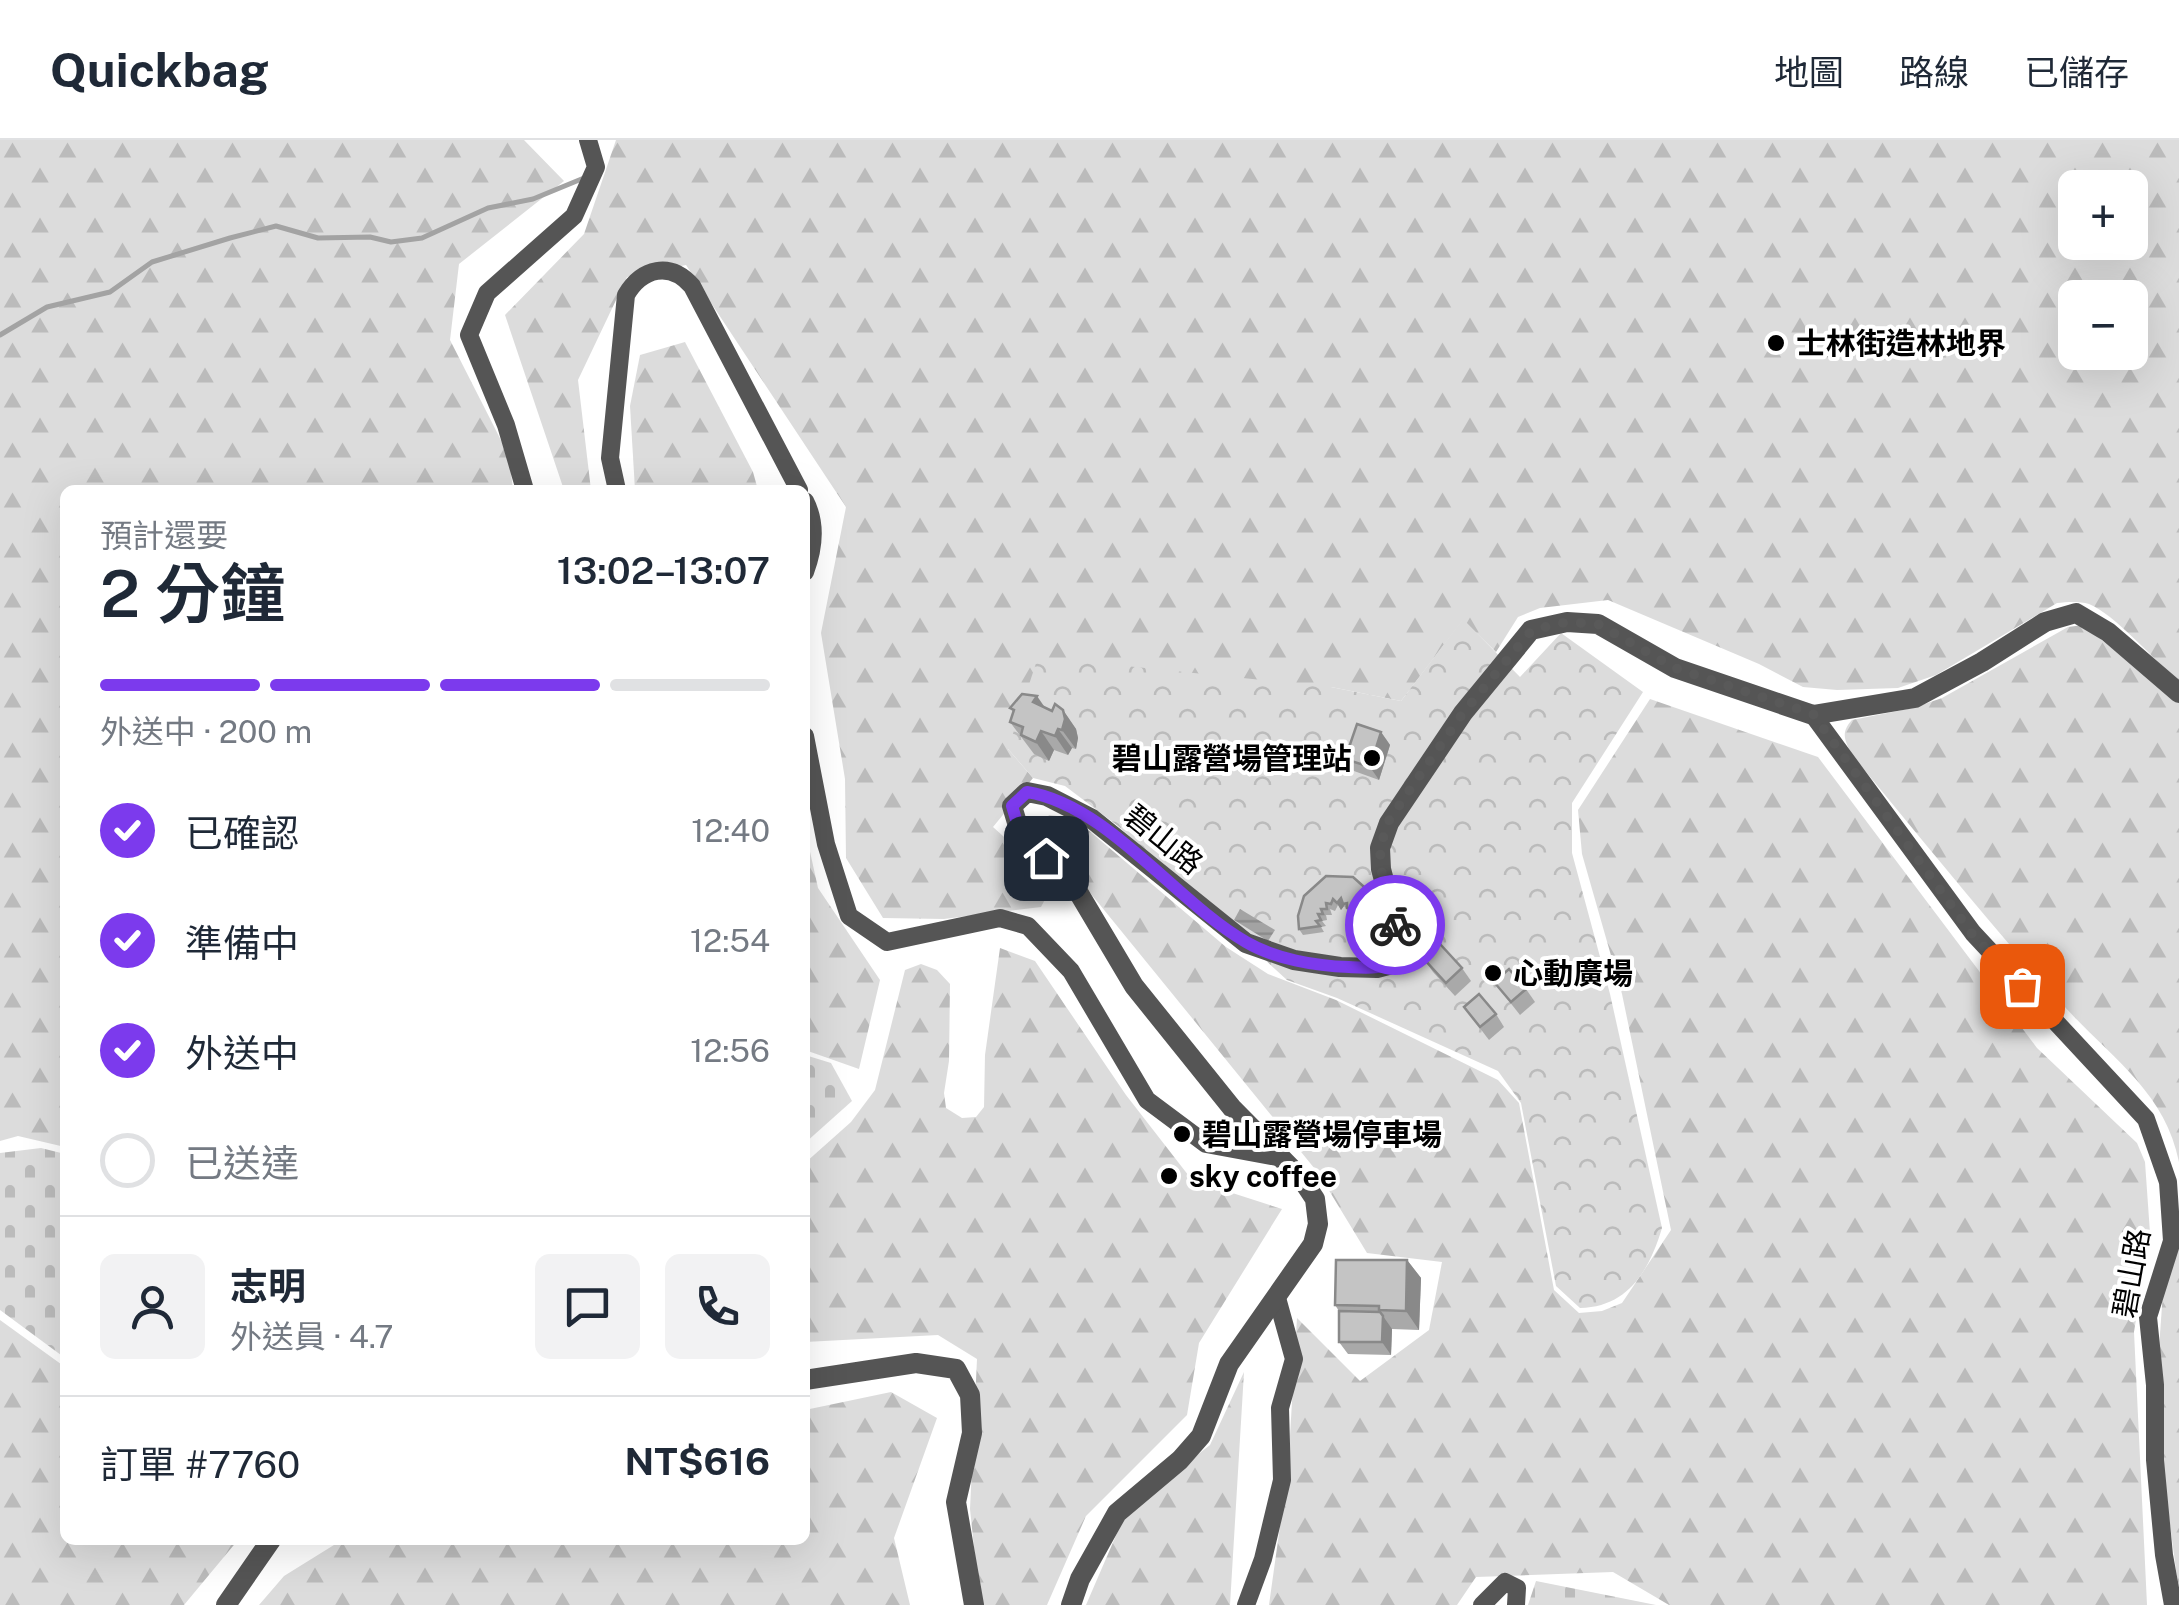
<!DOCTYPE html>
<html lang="zh-TW">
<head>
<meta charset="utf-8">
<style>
  body { margin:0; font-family:"Public Sans","Noto Sans TC",sans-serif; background:#f2f2f3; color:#1f2937; height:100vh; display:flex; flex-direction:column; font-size:38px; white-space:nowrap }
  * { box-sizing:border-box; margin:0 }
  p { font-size:32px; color:#747a83 }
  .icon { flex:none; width:55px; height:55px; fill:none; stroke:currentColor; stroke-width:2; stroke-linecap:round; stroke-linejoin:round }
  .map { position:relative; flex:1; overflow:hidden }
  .details { position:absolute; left:60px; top:345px; width:750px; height:1060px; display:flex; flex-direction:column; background:#fff; border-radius:15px; box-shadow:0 10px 40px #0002 }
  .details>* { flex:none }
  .buttons { position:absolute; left:2058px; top:30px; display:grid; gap:20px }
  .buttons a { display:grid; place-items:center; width:90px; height:90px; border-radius:15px; background:#fff; box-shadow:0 10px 40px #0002; font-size:50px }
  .pin { position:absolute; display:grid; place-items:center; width:85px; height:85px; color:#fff; margin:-42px; border-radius:20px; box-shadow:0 5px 15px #0006 }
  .courier { position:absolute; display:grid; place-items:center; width:100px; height:100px; margin:-50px; border:8px solid #7c3aed; border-radius:50%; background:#fff; color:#222; box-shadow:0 2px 12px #0007 }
  .headline em { font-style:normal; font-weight:600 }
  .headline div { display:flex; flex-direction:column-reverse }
  .headline { display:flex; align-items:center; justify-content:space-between; height:170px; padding:0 40px }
  h1 { font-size:65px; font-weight:600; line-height:75px }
  .bar { display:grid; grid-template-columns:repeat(4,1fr); gap:15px 10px; align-content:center; height:120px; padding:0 40px }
  .bar i { height:12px; border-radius:8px; background:#e0e1e3 }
  .bar .selected { background:#7c3aed }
  .bar p { grid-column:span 4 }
  .line { display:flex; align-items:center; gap:25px; padding:0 40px; border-top:2px solid #e0e1e3 }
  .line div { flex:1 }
  .round { display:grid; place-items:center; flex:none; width:105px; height:105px; border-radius:15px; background:#f2f2f3 }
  ol { padding:0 40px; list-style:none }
  li { display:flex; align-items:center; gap:30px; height:110px }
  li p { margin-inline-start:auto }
  li .icon { padding:10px; border-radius:50%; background:#7c3aed; color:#fff; stroke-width:4 }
  li:last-child { color:#747a83 }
  li i { width:55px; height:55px; border:5px solid #e0e1e3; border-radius:50% }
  header { display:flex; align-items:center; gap:60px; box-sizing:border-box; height:140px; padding:0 50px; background:#fff; border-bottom:2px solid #e0e1e3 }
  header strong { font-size:48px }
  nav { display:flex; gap:55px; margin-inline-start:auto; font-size:35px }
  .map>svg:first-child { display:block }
</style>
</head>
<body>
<header>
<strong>Quickbag</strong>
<nav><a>地圖</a><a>路線</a><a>已儲存</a></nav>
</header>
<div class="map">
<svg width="2179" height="1465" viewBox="0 0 2179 1465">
  <defs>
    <pattern id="forest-firs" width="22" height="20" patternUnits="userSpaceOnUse" patternTransform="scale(2.5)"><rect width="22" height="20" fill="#dcdcdc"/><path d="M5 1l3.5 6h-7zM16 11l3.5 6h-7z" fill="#bbb"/></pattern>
    <pattern id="cemetery-stones" width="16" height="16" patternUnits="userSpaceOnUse" patternTransform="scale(2.5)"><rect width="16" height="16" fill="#dcdcdc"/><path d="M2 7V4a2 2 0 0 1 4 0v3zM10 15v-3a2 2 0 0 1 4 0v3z" fill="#bbb"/></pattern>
    <pattern id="park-crowns" width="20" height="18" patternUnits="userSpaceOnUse" patternTransform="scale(2.5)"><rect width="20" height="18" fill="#dcdcdc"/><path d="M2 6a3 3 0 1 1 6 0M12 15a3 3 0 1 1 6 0" fill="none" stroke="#bbb"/></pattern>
    <pattern id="water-rules" width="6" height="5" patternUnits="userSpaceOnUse" patternTransform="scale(2.5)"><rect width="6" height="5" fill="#a3a3a3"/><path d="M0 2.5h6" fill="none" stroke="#8b8b8b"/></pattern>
  </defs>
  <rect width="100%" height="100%" fill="#fff"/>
  <g fill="url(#forest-firs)" fill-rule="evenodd">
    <path d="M0,0H524L564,41L459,124L450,200L509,316L513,350H65V1007L18,996L0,1001Z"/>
    <path d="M616,0H2179V543C2158,523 2113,473 2089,464C2079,461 2067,462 2057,463L1936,535L1898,548L1837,550L1803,547L1759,524L1608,460L1540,468L1518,477L1496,512L1463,480L1401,561L1331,547L1008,609L1033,638L993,687L1054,742L1041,767L944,779L883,778L846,718L845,639L821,493L846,367L686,125L627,137L578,240L591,350H564L505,175L584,94ZM2075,48H2130V102H2075ZM2075,158H2130V212H2075Z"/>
    <path d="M685,202L753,332L758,350H635L630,266L640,215Z"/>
    <path d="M2083,485L2179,562V1022C2165,951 2109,916 2064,866C1990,785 1922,699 1852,615C1845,601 1840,593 1852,580L1913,568L1942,558L2068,487Z"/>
    <path d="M1650,559L1818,617L2037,908L2137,1003L2145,1022L2150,1093L2134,1192L2147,1465H1669L1613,1432L1476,1437L1457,1465H1269L1288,1329L1297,1178L1360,1241L1429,1190L1442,1122L1367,1113L1319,1034L1039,690L1049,675L1074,678L1226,807L1268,834L1336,860L1498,940L1519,963L1554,1150L1579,1173L1602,1171L1622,1163L1671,1090L1622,854L1582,714L1578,670Z"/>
    <path d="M805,689L818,748L880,840L859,929L805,910Z"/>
    <path d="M1000,808L1035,821L1126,955L1192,1040L1282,1069L1199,1203L1187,1275L1086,1376L1047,1465H980L970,1369L977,1219L938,1195L805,1202V1023L851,982L875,950L905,830L921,824L937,830L950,844L949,921L944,953L946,968L962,978L976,977L984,967L985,915Z"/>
    <path d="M2179,1082V1452L2164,1340L2159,1208L2163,1152Z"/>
    <path d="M0,1180L65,1227V1400H238L184,1465H0Z"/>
    <path d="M1244,1232L1230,1465H1086L1127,1370L1210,1305Z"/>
    <path d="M891,1252L937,1278L894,1398L910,1465H259L284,1436L342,1400H476L496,1403L500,1400H805V1270Z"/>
  </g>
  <g fill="url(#cemetery-stones)">
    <path d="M805,915L831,923L852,961L805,1003Z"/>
    <path d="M41,1008L65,1014V1218L0,1170V1013Z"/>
    <path d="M1536,1441L1656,1465H1528Z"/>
  </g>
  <path fill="url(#park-crowns)" d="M1463,479L1520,537L1561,493L1643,552L1572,663V713L1610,854L1662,1088C1649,1131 1628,1167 1580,1168L1556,1146L1521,963L1498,931L1337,858L1287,840L1118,686L1065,646L1033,638L1008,609L1038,517L1331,547L1401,561Z"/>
  <path fill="url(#water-rules)" d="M1240,769L1275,790L1268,801L1234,780Z"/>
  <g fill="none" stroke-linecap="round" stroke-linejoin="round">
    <path stroke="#a3a3a3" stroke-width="5" d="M0,195L47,167L110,152L152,122L230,98L276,86L318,98L370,97L391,102L422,98L488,68L533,59L584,38"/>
    <g stroke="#555" stroke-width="18">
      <path d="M525,350L506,285L469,195L487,153L574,76L596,27L588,0"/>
      <path d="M617,350L610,318L626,155C642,128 670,121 692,146L799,350"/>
      <path d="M805,361C817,384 814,408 805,432"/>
      <path d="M1813,575L1973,793L2146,979L2168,1042L2172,1101L2148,1177L2155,1245V1320L2164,1415L2173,1465"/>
      <path d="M805,596L826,704L849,776L887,802L1000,778L1028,786L1071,831L1147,960L1206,1004L1277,1017"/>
      <path d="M1246,1465L1263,1419L1282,1340L1280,1268L1294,1219L1277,1158"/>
      <path d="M1482,1465L1505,1442L1517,1448L1516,1465"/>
    </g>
    <g stroke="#555" stroke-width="20">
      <path d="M805,1240L916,1223L956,1229L970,1255L972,1293L956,1362L974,1465"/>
      <path d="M226,1465L271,1400"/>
      <path d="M1071,1465L1080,1439L1117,1373L1180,1320L1201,1296L1229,1224L1313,1104L1318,1084L1315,1059L1301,1038L1232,968L1134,846L1071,740L1021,696L1012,666L1027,652L1047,656L1092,679L1246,803L1294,820L1340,827L1377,828L1392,824L1399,817V797L1381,729L1380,708L1389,683L1463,573L1531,490L1567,482L1598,484L1675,528L1813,575L1915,558L1982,522L2045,482L2076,473L2108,492L2179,553"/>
    </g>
  </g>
  <g fill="#a9a9a9">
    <path d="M1010,568H1045L1052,571L1063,570L1076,589L1078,598L1076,609L1072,608L1068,615L1054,610L1049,621L1034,614L1010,582L1013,572Z"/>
    <path d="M1381,592L1390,605L1379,640L1354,631L1345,619Z"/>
    <path d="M1372,754L1377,760L1383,777L1378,798L1374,804L1355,793L1351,787L1353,784L1351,780L1353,778L1350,774V772L1344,766L1341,770L1338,765L1335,771L1330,769L1332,775H1326L1327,780L1322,781L1326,786L1321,787L1324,792L1303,795L1299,789L1304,756Z"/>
    <path d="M1424,819L1462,828L1471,841L1455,856L1433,832Z"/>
    <path d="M1494,842L1526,849L1535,862L1520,875Z"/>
    <path d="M1464,867L1496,874L1504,887L1489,900Z"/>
    <path d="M1407,1120L1421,1138L1419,1190L1392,1189L1391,1215L1348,1214L1339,1202V1171L1335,1165Z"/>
  </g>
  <g fill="#898989">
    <path d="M1037,556L1050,575L1033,562Z"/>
    <path d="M1063,570L1076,589L1078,598L1076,609L1062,590Z"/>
    <path d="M1058,589L1072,608L1068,615L1055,596Z"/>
    <path d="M1041,591L1054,610L1049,621L1036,602Z"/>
    <path d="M1381,592L1390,605L1379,640L1370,627Z"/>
    <path d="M1372,754L1377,760L1383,777L1378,798L1374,804L1370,798Z"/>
    <path d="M1341,758L1344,766L1341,770L1337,763Z"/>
    <path d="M1407,1120L1421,1138L1419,1190L1406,1171Z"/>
    <path d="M1383,1176L1392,1189L1391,1215L1382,1202Z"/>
  </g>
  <g fill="#c4c4c4" stroke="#898989" stroke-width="2.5">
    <path d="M1022,554L1037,556L1033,562L1052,571L1055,564L1063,570L1065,579L1062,590L1058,589L1055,596L1041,591L1036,602L1021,595L1023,587L1010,582L1014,570L1010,568Z"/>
    <path d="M1357,584L1381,592L1370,627L1345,619Z"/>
    <path d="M1326,736L1353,737L1372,754L1378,771L1374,792L1370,798L1351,787L1354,783L1351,780L1354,776L1350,774L1352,769L1347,768V763L1343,764L1341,758L1337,763L1333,759L1331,764L1326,763L1327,769H1321L1323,774H1318L1321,780L1316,781L1320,786L1299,789L1298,776L1304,756Z"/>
    <path d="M1440,804L1462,828L1446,843L1424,819Z"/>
    <path d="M1509,829L1526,849L1511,862L1494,842Z"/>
    <path d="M1479,854L1496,874L1480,887L1464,867Z"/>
    <path d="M1336,1120H1407L1406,1171L1379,1170V1166L1335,1165Z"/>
    <path d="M1339,1171L1380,1172L1383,1176L1382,1202H1339Z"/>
  </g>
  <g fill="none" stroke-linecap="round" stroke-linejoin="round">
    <path stroke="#595959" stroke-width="10" stroke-dasharray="0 18" d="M1395,785L1381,729L1380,708L1388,682L1407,654L1463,573L1532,490L1567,482L1598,484L1675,528L1813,574L1972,794L2022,846"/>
    <path stroke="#7c3aed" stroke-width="12" d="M1046,718L1021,696L1012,666L1027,652C1108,665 1176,762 1246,802C1275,819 1315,826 1349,827C1367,828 1385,830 1399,817L1395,785"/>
  </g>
  <g fill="#000" stroke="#fff" stroke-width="4">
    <circle cx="1776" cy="203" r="10"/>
    <circle cx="1372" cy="618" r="10"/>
    <circle cx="1493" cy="833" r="10"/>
    <circle cx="1182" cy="994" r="10"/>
    <circle cx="1169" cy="1036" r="10"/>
  </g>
  <g text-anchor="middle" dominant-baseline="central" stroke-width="8" stroke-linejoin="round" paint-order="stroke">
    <g font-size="30" font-weight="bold" fill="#000" stroke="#fff" text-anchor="start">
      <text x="1796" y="203">士林街造林地界</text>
      <text x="1352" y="618" text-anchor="end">碧山露營場管理站</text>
      <text x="1513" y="833">心動廣場</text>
      <text x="1202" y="994">碧山露營場停車場</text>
      <text x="1189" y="1036">sky coffee</text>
    </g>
    <g font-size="30" fill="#000" stroke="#fff">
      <text transform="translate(1164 699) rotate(39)">碧山路</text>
      <text transform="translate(2131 1133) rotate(-80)">碧山路</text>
    </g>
  </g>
</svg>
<div class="buttons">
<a>+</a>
<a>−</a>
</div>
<div class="pin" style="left:2022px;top:846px;background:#ea580c"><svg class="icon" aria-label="bag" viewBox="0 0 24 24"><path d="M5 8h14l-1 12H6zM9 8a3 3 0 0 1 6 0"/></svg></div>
<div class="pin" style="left:1046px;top:718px;background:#1f2937"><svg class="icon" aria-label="home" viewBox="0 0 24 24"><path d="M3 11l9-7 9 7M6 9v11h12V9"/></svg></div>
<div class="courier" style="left:1395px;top:785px"><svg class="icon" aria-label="bike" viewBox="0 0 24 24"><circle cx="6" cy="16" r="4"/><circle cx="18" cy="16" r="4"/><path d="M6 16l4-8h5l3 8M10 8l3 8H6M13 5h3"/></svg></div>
<section class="details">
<div class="headline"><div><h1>2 分鐘</h1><p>預計還要</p></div><em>13:02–13:07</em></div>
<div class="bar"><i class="selected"></i><i class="selected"></i><i class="selected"></i><i></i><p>外送中 · 200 m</p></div>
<ol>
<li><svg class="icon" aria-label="check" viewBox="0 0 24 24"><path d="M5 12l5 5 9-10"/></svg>已確認<p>12:40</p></li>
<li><svg class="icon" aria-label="check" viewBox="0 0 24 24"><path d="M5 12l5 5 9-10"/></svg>準備中<p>12:54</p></li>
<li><svg class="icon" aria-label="check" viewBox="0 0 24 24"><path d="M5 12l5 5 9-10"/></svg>外送中<p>12:56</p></li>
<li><i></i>已送達</li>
</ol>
<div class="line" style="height:180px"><a class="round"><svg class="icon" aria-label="person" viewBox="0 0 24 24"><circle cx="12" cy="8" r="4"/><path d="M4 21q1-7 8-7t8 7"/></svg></a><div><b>志明</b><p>外送員 · 4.7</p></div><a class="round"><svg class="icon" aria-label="chat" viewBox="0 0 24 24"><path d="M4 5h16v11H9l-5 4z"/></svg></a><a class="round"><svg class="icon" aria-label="phone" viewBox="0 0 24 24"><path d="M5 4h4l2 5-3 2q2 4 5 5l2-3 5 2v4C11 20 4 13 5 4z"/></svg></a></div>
<div class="line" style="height:130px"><div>訂單 #7760</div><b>NT$616</b></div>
</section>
</div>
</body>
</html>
